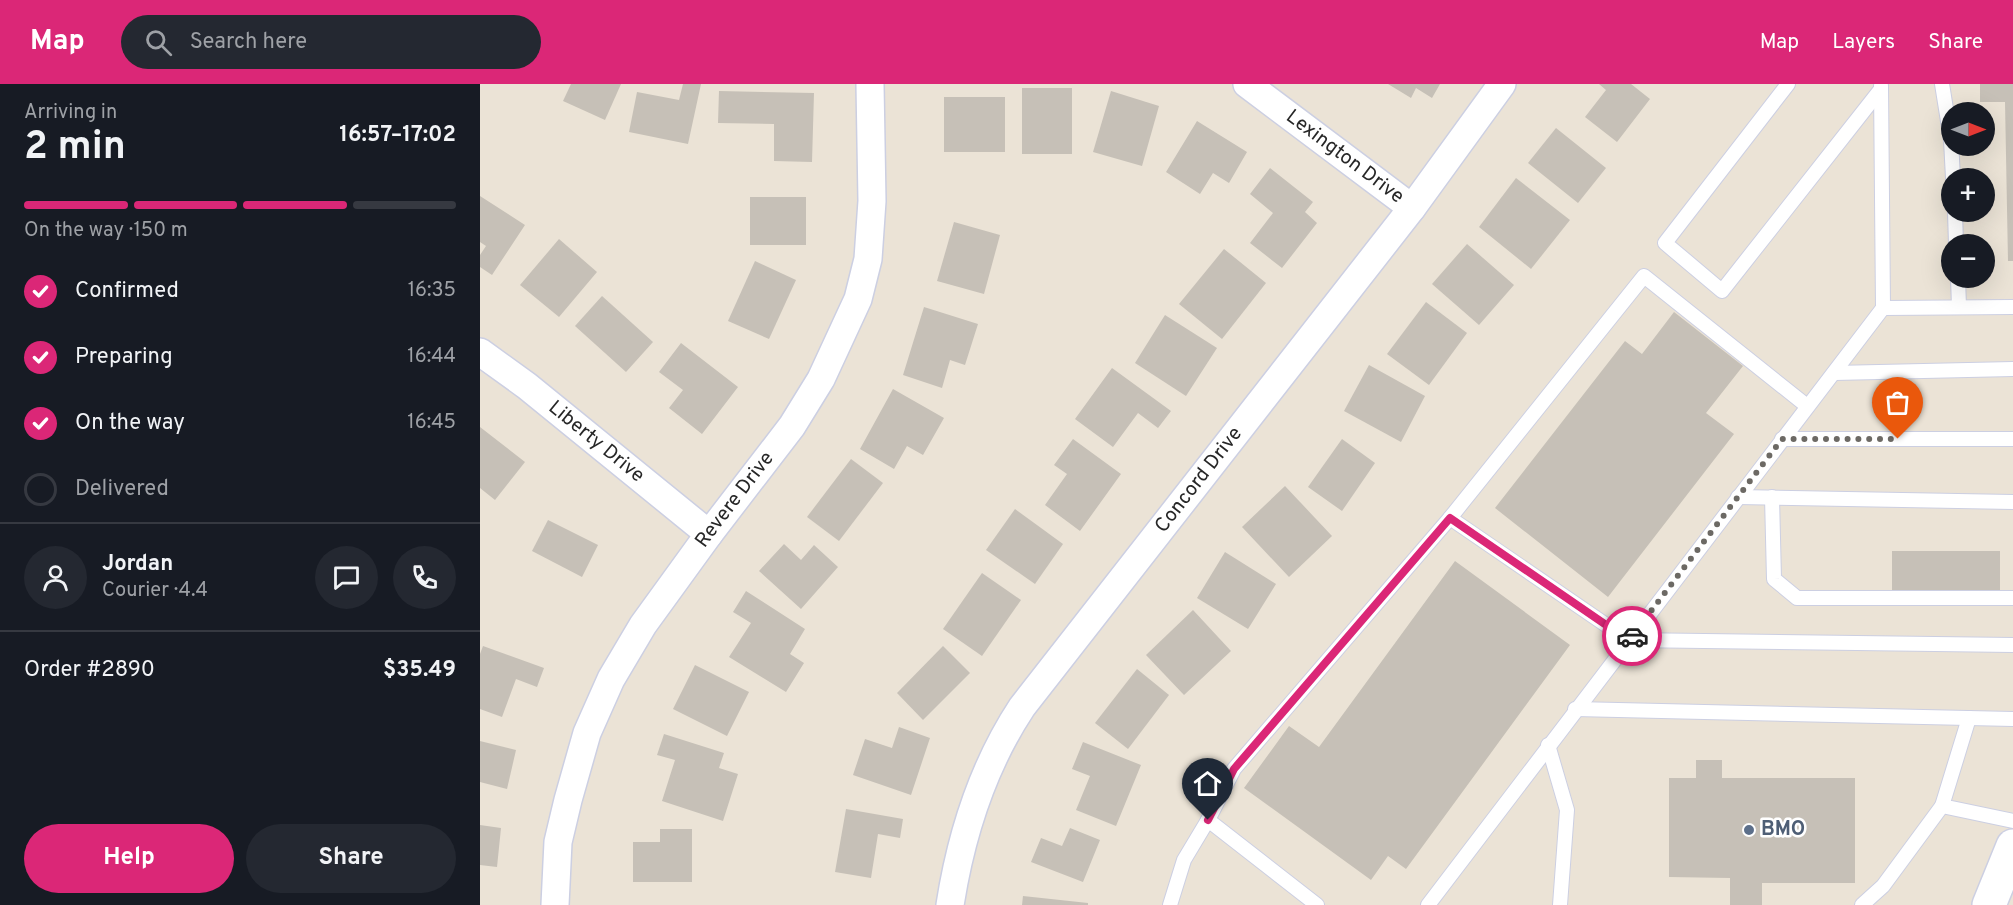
<!DOCTYPE html>
<html lang="en">
<head>
<meta charset="utf-8">
<style>
  body { margin:0; font-family:Overpass,sans-serif; background:#242831; color:#f1f3f6; height:100vh; display:flex; flex-direction:column; font-size:22px; white-space:nowrap }
  * { box-sizing:border-box; margin:0 }
  p { font-size:20px; color:#9ea1a6 }
  .icon { flex:none; width:33px; height:33px; fill:none; stroke:currentColor; stroke-width:2; stroke-linecap:round; stroke-linejoin:round }
  .map { position:relative; flex:1; overflow:hidden }
  .side { display:flex; flex-direction:column; background:#171b24; width:480px }
  .side>* { flex:none }
  .needle { width:39px; rotate:90deg }
  .controls { position:absolute; left:1461px; top:18px; display:grid; gap:12px }
  .controls a { display:grid; place-items:center; width:54px; height:54px; border-radius:50%; background:#171b24; box-shadow:0 6px 24px #0002; font-size:30px }
  .pin { position:absolute; display:grid; place-items:center; width:51px; height:51px; color:#fff; margin:-62px -26px; border-radius:50% 50% 50% 0; rotate:-45deg; box-shadow:0 0 6px #0007 }
  .pin .icon { rotate:45deg }
  .courier { position:absolute; display:grid; place-items:center; width:60px; height:60px; margin:-30px; border:4px solid #db2777; border-radius:50%; background:#fff; color:#222; box-shadow:0 2px 8px #0007 }
  .headline em { font-style:normal; font-weight:700 }
  .headline div { display:flex; flex-direction:column-reverse }
  .headline { display:flex; align-items:center; justify-content:space-between; height:102px; padding:0 24px }
  h1 { font-size:39px; font-weight:700; line-height:45px }
  .bar { display:grid; grid-template-columns:repeat(4,1fr); gap:9px 6px; align-content:center; height:72px; padding:0 24px }
  .bar i { height:8px; border-radius:4px; background:#363941 }
  .bar .current { background:#db2777 }
  .bar p { grid-column:span 4 }
  .line { display:flex; align-items:center; gap:15px; padding:0 24px; border-top:2px solid #363941 }
  .line div { flex:1 }
  .round { display:grid; place-items:center; flex:none; width:63px; height:63px; border-radius:32px; background:#242831 }
  ol { padding:0 24px; list-style:none }
  li { display:flex; align-items:center; gap:18px; height:66px }
  li p { margin-inline-start:auto }
  li .icon { padding:6px; border-radius:50%; background:#db2777; color:#fff; stroke-width:4 }
  li:last-child { color:#9ea1a6 }
  li i { width:33px; height:33px; border:3px solid #363941; border-radius:50% }
  .action { display:flex; gap:12px; margin-top:auto; padding:12px 24px }
  .action a { flex:1; height:69px; border-radius:36px; background:#db2777; color:#fff; font-size:24px; font-weight:700; line-height:69px; text-align:center }
  .action a+a { background:#242831; color:#f1f3f6 }
  header { display:flex; align-items:center; gap:36px; box-sizing:border-box; height:84px; padding:0 30px; background:#db2777; color:#fff }
  header strong { font-size:28px }
  nav { display:flex; gap:33px; margin-inline-start:auto; font-size:21px }
  .search { width:420px; height:54px; background:#242831; display:flex; align-items:center; gap:15px; box-sizing:border-box; padding:0 21px; border-radius:33px; color:#9ea1a6; font-size:22px }
  main { display:flex; flex:1; min-height:0 }
  .map>svg:first-child { display:block }
</style>
</head>
<body>
<header>
<strong>Map</strong>
<div class="search"><svg class="icon" aria-label="search" viewBox="0 0 24 24"><circle cx="10" cy="10" r="6"/><path d="M15 15l6 6"/></svg>Search here</div>
<nav><a>Map</a><a>Layers</a><a>Share</a></nav>
</header>
<main>
<section class="side">
<div class="headline"><div><h1>2 min</h1><p>Arriving in</p></div><em>16:57–17:02</em></div>
<div class="bar"><i class="current"></i><i class="current"></i><i class="current"></i><i></i><p>On the way · 150 m</p></div>
<ol>
<li><svg class="icon" aria-label="check" viewBox="0 0 24 24"><path d="M5 12l5 5 9-10"/></svg>Confirmed<p>16:35</p></li>
<li><svg class="icon" aria-label="check" viewBox="0 0 24 24"><path d="M5 12l5 5 9-10"/></svg>Preparing<p>16:44</p></li>
<li><svg class="icon" aria-label="check" viewBox="0 0 24 24"><path d="M5 12l5 5 9-10"/></svg>On the way<p>16:45</p></li>
<li><i></i>Delivered</li>
</ol>
<div class="line" style="height:108px"><a class="round"><svg class="icon" aria-label="person" viewBox="0 0 24 24"><circle cx="12" cy="8" r="4"/><path d="M4 21q1-7 8-7t8 7"/></svg></a><div><b>Jordan</b><p>Courier · 4.4</p></div><a class="round"><svg class="icon" aria-label="chat" viewBox="0 0 24 24"><path d="M4 5h16v11H9l-5 4z"/></svg></a><a class="round"><svg class="icon" aria-label="phone" viewBox="0 0 24 24"><path d="M5 4h4l2 5-3 2q2 4 5 5l2-3 5 2v4C11 20 4 13 5 4z"/></svg></a></div>
<div class="line" style="height:78px"><div>Order #2890</div><b>$35.49</b></div>
<div class="action"><a>Help</a><a>Share</a></div>
</section>
<div class="map">
<svg width="1533" height="821" viewBox="0 0 1533 821">
  <rect width="100%" height="100%" fill="#ebe3d6"/>
  <g fill="#c6c0b7">
    <path d="M91,0H141L125,36L83,17Z"/>
    <path d="M203,0H221L208,60L149,48L157,8L199,16Z"/>
    <path d="M908,0H960L952,14L936,4L931,14Z"/>
    <path d="M1119,0H1151L1170,15L1137,58L1105,33L1126,6Z"/>
    <path d="M1500,0H1533V177H1528L1525,18H1500Z"/>
    <rect x="542" y="4" width="50" height="66"/>
    <path d="M239,7L334,9L332,78L294,77V40L238,39Z"/>
    <path d="M631,7L679,22L662,82L613,68Z"/>
    <rect x="464" y="13" width="61" height="55"/>
    <path d="M717,37L767,68L749,99L733,89L720,110L686,88Z"/>
    <path d="M1076,44L1126,84L1098,119L1048,79Z"/>
    <path d="M790,84L833,118L825,128L837,139L802,184L770,159L793,129L770,110Z"/>
    <path d="M1036,94L1090,136L1051,185L999,143Z"/>
    <path d="M0,112L45,141L12,191L0,183V171L6,162L0,158Z"/>
    <rect x="270" y="113" width="56" height="48"/>
    <path d="M474,138L520,151L504,210L457,197Z"/>
    <path d="M79,155L117,188L79,233L40,201Z"/>
    <path d="M987,160L1034,201L999,241L952,200Z"/>
    <path d="M744,165L786,199L742,255L699,220Z"/>
    <path d="M275,177L316,196L289,255L248,237Z"/>
    <path d="M122,212L173,258L146,288L95,242Z"/>
    <path d="M946,218L987,249L949,301L907,270Z"/>
    <path d="M444,223L498,240L485,281L470,276L462,304L423,291Z"/>
    <path d="M1194,228L1263,282L1226,329L1254,350L1128,513L1015,424L1145,257L1162,270Z"/>
    <path d="M685,231L737,264L706,312L655,279Z"/>
    <path d="M201,259L258,303L222,350L189,324L203,306L179,288Z"/>
    <path d="M889,281L945,312L921,358L864,327Z"/>
    <path d="M632,284L691,327L678,344L658,329L633,363L595,335Z"/>
    <path d="M413,305L464,334L443,371L427,362L414,385L380,365Z"/>
    <path d="M0,343L45,378L15,416L0,404Z"/>
    <path d="M593,355L641,390L600,447L565,421L587,390L574,381Z"/>
    <path d="M862,355L895,379L862,427L828,403Z"/>
    <path d="M371,375L403,399L359,457L327,433Z"/>
    <path d="M805,402L852,452L809,493L762,443Z"/>
    <path d="M535,425L583,460L555,500L506,466Z"/>
    <path d="M68,436L118,461L102,493L52,467Z"/>
    <path d="M304,460L321,476L334,461L358,483L321,525L279,487Z"/>
    <rect x="1412" y="467" width="108" height="39"/>
    <path d="M745,468L796,500L768,545L717,514Z"/>
    <path d="M975,477L1090,561L926,785L908,772L891,796L764,704L809,642L839,663Z"/>
    <path d="M502,489L541,516L502,572L463,545Z"/>
    <path d="M266,507L325,545L310,570L324,579L306,608L249,573L271,539L253,528Z"/>
    <path d="M713,526L751,567L704,611L666,571Z"/>
    <path d="M3,562L64,584L57,603L36,595L22,633L0,625V570Z"/>
    <path d="M463,562L490,589L443,636L417,609Z"/>
    <path d="M215,581L269,608L247,652L193,625Z"/>
    <path d="M657,585L689,611L648,665L615,639Z"/>
    <path d="M419,643L450,654L431,711L373,691L385,655L412,664Z"/>
    <path d="M184,650L244,669L239,684L258,690L243,737L182,717L195,676L177,671Z"/>
    <path d="M0,657L36,666L27,705L0,698Z"/>
    <path d="M603,658L661,681L636,742L596,726L610,692L592,685Z"/>
    <path d="M1216,676H1242V694H1375V799H1282V821H1250V794L1189,793V694H1216Z"/>
    <path d="M366,725L423,735L420,754L398,750L391,794L355,788Z"/>
    <path d="M0,741L21,744L17,783L0,781Z"/>
    <path d="M590,744L620,756L603,798L551,778L561,754L582,762Z"/>
    <path d="M180,745H212V798H153V758H180Z"/>
    <path d="M543,812L608,819V821H542Z"/>
  </g>
  <g fill="none" stroke-linecap="round" stroke-linejoin="round">
    <g stroke="#cccfe2" stroke-width="16">
      <g id="service">
        <path d="M1308,0L1185,159L1242,207L1401,5"/>
        <path d="M1462,0L1471,56L1473,94"/>
        <path d="M1401,2L1403,224"/>
        <path d="M1475,128L1476,160"/>
        <path d="M1478,194L1479,223"/>
        <path d="M1354,289L1533,285"/>
        <path d="M1327,322L1164,192L970,434L1148,556L1533,561"/>
        <path d="M1302,355H1533"/>
        <path d="M1258,413L1533,418"/>
        <path d="M1292,413L1294,495L1317,514H1533"/>
        <path d="M1095,625L1533,635"/>
        <path d="M1489,634L1462,722L1533,737"/>
        <path d="M1068,661L1087,726L1080,821"/>
        <path d="M728,736L754,685L970,434"/>
        <path d="M690,821L704,776L728,736L837,821"/>
        <path d="M948,821L1403,224L1533,223"/>
        <path d="M1382,821L1403,802L1462,722"/>
      </g>
    </g>
    <g stroke="#cccfe2" stroke-width="30">
      <g id="minor">
        <path id="s1" d="M767,0L932,124"/>
        <path id="s2" d="M0,268L47,302L229,450"/>
        <path id="s3" d="M75,821L78,758L88,716L107,649L131,595L163,541L229,450L312,342L341,295L378,215L388,175L392,117L390,0"/>
        <path id="s4" d="M470,821C481,751 503,682 542,623L932,124L1022,0"/>
      </g>
    </g>
    <g stroke="#cccfe2" stroke-width="36">
      <path id="tertiary" d="M1509,821L1533,762"/>
    </g>
    <use href="#service" stroke="#fff" stroke-width="14"/>
    <use href="#minor" stroke="#fff" stroke-width="27"/>
    <use href="#tertiary" stroke="#fff" stroke-width="33"/>
  </g>
  <g fill="none" stroke-linecap="round" stroke-linejoin="round">
    <path stroke="#6c6964" stroke-width="6" stroke-dasharray="0 10.8" d="M1152,552L1302,355H1418"/>
    <path stroke="#db2777" stroke-width="8" d="M728,736L754,685L970,434L1148,556L1152,552"/>
  </g>
  <circle fill="#5c6f8a" stroke="#fff" stroke-width="2" cx="1269" cy="746" r="6"/>
  <g text-anchor="middle" dominant-baseline="central" stroke-width="5" stroke-linejoin="round" paint-order="stroke">
    <g font-size="20" fill="#272727" stroke="#fff">
      <text stroke="none"><textPath href="#s1" startOffset="122">Lexington Drive</textPath></text>
      <text stroke="none"><textPath href="#s2" startOffset="147">Liberty Drive</textPath></text>
      <text stroke="none"><textPath href="#s4" startOffset="500">Concord Drive</textPath></text>
      <text stroke="none"><textPath href="#s3" startOffset="453">Revere Drive</textPath></text>
    </g>
    <g font-size="20" font-weight="bold" fill="#4e5e75" stroke="#fff" text-anchor="start">
      <text x="1281" y="746">BMO</text>
    </g>
  </g>
</svg>
<div class="controls">
<a><svg class="needle" viewBox="-14 -14 28 28"><path d="M0-13l5 13h-10z" fill="#e53935"/><path d="M0 13l5-13h-10z" fill="#9ea1a6"/></svg></a>
<a>+</a>
<a>−</a>
</div>
<div class="pin" style="left:1418px;top:355px;background:#ea580c"><svg class="icon" aria-label="bag" viewBox="0 0 24 24"><path d="M5 8h14l-1 12H6zM9 8a3 3 0 0 1 6 0"/></svg></div>
<div class="pin" style="left:728px;top:736px;background:#1f2937"><svg class="icon" aria-label="home" viewBox="0 0 24 24"><path d="M3 11l9-7 9 7M6 9v11h12V9"/></svg></div>
<div class="courier" style="left:1152px;top:552px"><svg class="icon" aria-label="car" viewBox="0 0 24 24"><path d="M5 17H2v-5l4-1 3-4h7l3 4 3 1v5h-3M9 17h6M6 11h13"/><circle cx="7" cy="17" r="2"/><circle cx="17" cy="17" r="2"/></svg></div>
</div>
</main>
</body>
</html>
